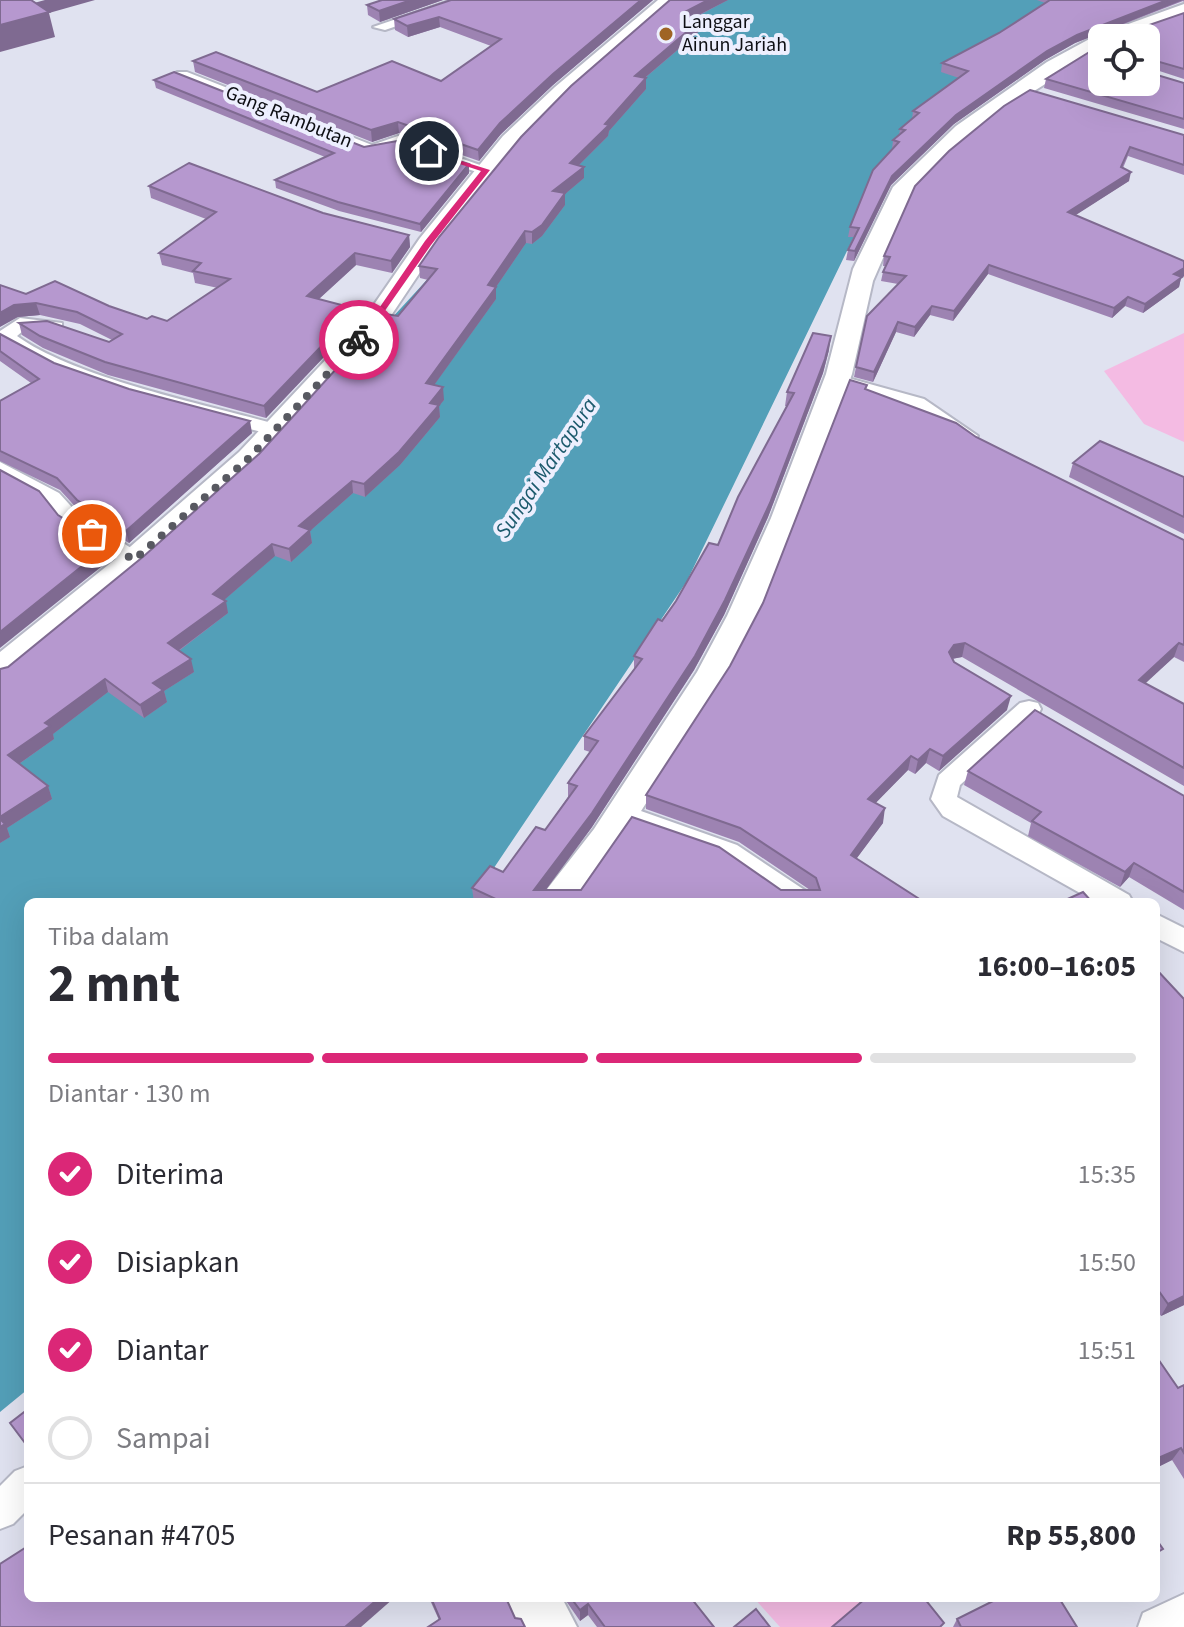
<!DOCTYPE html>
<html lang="id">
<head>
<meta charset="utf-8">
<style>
  body { margin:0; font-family:"Source Sans 3",sans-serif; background:#f7f7f7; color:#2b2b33; height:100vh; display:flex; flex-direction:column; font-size:30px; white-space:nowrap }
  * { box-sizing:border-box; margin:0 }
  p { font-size:26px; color:#7c7c81 }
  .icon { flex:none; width:44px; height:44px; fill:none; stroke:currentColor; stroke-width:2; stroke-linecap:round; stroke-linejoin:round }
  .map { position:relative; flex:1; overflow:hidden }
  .panel { position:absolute; left:24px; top:898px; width:1136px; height:704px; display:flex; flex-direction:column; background:#fff; border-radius:12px; box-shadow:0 8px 32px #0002 }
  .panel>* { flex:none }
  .controls { position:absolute; left:1088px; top:24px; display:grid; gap:16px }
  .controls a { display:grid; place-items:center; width:72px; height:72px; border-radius:12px; background:#fff; box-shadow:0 8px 32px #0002; font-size:40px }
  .pin { position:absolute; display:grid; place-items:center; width:68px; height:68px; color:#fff; margin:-34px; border:4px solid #fff; border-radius:50%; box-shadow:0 2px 8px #0007 }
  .courier { position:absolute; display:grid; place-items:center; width:80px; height:80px; margin:-40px; border:6px solid #db2777; border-radius:50%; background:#fff; color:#222; box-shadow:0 2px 10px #0007 }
  .head em { font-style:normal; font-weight:700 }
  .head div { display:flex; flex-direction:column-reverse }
  .head { display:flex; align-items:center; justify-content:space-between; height:136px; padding:0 24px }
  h1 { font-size:52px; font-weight:700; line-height:60px }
  .bar { display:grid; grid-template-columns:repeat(4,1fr); gap:12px 8px; align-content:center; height:96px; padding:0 24px }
  .bar i { height:10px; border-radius:6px; background:#e1e1e2 }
  .bar .on { background:#db2777 }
  .bar p { grid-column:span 4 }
  .line { display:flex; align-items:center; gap:20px; padding:0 24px; border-top:2px solid #e1e1e2 }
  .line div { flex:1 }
  ol { padding:0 24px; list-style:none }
  li { display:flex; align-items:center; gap:24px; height:88px }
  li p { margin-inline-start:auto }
  li .icon { padding:8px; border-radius:50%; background:#db2777; color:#fff; stroke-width:4 }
  li:last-child { color:#7c7c81 }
  li i { width:44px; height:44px; border:4px solid #e1e1e2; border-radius:50% }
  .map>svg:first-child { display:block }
</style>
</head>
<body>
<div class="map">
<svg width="1184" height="1627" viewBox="0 0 1184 1627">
  <rect width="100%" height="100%" fill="#e0e2f0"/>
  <g fill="#f4bbe3">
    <path d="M1184,333V442L1144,424L1104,371Z"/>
    <path d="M754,1598H866L836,1627H780Z"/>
  </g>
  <path fill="#539fb8" d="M684,0H1161L1015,59L908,148L862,220L687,581L471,902H28V1389L0,1412V698L390,320Z"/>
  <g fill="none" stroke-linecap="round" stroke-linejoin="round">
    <g stroke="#b6b8c6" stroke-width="4">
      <g id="street">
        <path d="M452,0H473L385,30L373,27Z"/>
        <path d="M177,72H187L372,145L398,136L494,170L486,175L398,146L366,153L177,78Z"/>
        <path d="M20,318L62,323V331L24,330L17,336C77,379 209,405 283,426L286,430L283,434H269C191,413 63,387 0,341V331Z"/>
        <path d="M837,375L924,399L978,436L975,440H961L910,407L830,385L827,381L830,377Z"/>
        <path d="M0,462L59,493L79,515L142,555L145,560L142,565H126L63,525L45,501L0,477Z"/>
        <path d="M1029,701L1038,703L1041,709L1038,715L960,785L957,797L1129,895L1133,902H1096L943,816L931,799L939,775L1020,703Z"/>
        <path d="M624,805L737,845L812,895L816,902H781L719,859L615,822L611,815L615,808Z"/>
        <path d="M1156,914L1184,928V952L1156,938Z"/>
        <path d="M28,1466V1509L13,1524L0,1529V1486L15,1471Z"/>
        <path d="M1184,1594V1627H1138L1143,1613Z"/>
      </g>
    </g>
    <g stroke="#b6b8c6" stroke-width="4">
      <g id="secondary">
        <path d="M658,0H678L569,95L519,146L437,247L382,329L259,464L145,567L12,677L0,680V652L123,553L239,452L364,319L420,238L503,136L555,87Z"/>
        <path d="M1184,4V17L1126,38H1102V48L1001,112L945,158L911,194L873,281L852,374L825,452L759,616L726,679L596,881L579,902H537L594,829L697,672L727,616L771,518L826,374L853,269L893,187L956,126L1047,62L1095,36Z"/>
        <path d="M505,1598H562L577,1627H519Z"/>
      </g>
    </g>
    <use href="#street" fill="#fff" fill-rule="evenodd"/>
    <use href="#secondary" fill="#fff" fill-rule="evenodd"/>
  </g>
  <g fill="#9d83b2">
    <path d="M382,0H443L380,22L368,15L367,5Z"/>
    <path d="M451,0H653L553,85L501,134L479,161L399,133L372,142L195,72L193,61L317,92L441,81L491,46L440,27L408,37L395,30L394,19Z"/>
    <path d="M670,0H728L696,17L702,29L645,78L646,89L609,131L608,136L579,165L584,178L565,194V205L542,236L532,244L526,243L496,287V299L434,385L444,400L439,406L440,417L400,465L365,497L353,493L310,531L312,543L291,562L275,556L224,600L228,613L179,651L194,672L164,691L167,702L144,718L108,692L53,734L54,739L19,764L48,786L52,799L7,828L10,837L0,843V669L8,667L144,556L259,454L398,316L428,280L420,278L419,266Z"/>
    <path d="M1037,0H1184V2L1183,1L1075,43L1045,60L954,124L891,185L854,261L846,260L848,250L854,237H848L850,227L892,149L893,140L899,135L900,129L912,119L913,111L959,78L941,72L942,63L999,33L1045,3Z"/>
    <path d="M1184,13V79L1147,67V72L1184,83V129L1044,88L1046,79L1102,82L1146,38H1106L1107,32H1129Z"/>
    <path d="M154,80L364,147L469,173L421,232L339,211L276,188L275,180L325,157L156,88Z"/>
    <path d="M1184,135V175L1128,156L1123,168L1129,181L1075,215L1184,261V276L1181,278L1179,287L1143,313L1125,306L1112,318L988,274L953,321L930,315L914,337L896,332L873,382L854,377L856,367L898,284L881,281L883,272L885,266H883L884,256L915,186Z"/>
    <path d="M149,186L323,213L409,235L410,247L392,273L356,265L319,299L358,321L266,418L108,375L43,348L22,335L19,323L109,342L112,340L80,324L40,315L18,317L26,294L109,306L147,319L167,321L218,288L195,283L193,273L162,265L159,253L206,219L151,198Z"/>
    <path d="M0,334L54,363L252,433L129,543L81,513L60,490L0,461V401L31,383L0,361Z"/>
    <path d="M829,350L823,373L768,517L724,615L694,670L592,827L545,890H810L739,842L646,809V795L730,666L763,603L866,389L976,437L1184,540V662L1174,657L1145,683L1184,704V786L962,657L952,659L954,662L1007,710L939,771L926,763L915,774L908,770L875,803L883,823L856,859L924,902H474L472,888L503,872L545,830L568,797V783L590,752L584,750V736L634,669V656L718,545L787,406H785L787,392Z"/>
    <path d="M1073,463L1184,477V534L1069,477Z"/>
    <path d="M968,771L1184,796V910L1129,877L1120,887L1028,836L1031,823L964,785Z"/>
    <path d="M1156,969L1184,999V1305L1161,1316L1156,1309Z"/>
    <path d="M1156,1356L1178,1388L1184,1385V1479L1172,1460L1156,1468Z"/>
    <path d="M429,1598H506L439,1620Z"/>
    <path d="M564,1598H691L714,1627H597L588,1615L580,1621Z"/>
    <path d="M957,1619L1077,1627H953Z"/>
  </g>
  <g fill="#7f6a91">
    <path d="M45,0H95L49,13L55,37L0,52V25L34,3Z"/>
    <path d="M411,0H443L380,22L379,11Z"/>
    <path d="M641,0H653L553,85L501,134L479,161L478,150L500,123L553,74Z"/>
    <path d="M708,0H728L683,23V13Z"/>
    <path d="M1167,0H1183L1075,43L1045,60L954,124L891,185L854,261L855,251L892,176L956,115L1047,51L1077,35Z"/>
    <path d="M439,17L440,27L408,37L407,26Z"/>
    <path d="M703,18L702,29L634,87L635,76Z"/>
    <path d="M646,78V89L609,131L608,136L570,174V163Z"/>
    <path d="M398,122L399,133L372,142L371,130Z"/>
    <path d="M469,164V173L421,232L420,224Z"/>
    <path d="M584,167V178L565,194V205L542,236L532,244V232L553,191Z"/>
    <path d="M1131,172L1129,181L1065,222L1068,212Z"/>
    <path d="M525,231L526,243L496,287V299L427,395L426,383L488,285Z"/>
    <path d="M409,235L410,247L392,273L391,261Z"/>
    <path d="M355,253L356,265L309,308L307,296Z"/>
    <path d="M989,265L988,274L953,321L954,311Z"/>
    <path d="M1184,268V276L1181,278L1179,287L1143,313L1145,304L1174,274Z"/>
    <path d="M1128,297L1125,306L1112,318L1114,308Z"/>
    <path d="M36,303L40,315L18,317L0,327V313L14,305Z"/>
    <path d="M932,306L930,315L914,337L915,327Z"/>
    <path d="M357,309L358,321L266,418L264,406Z"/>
    <path d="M898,322L896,332L873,382L874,372Z"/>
    <path d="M831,336L829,350L823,373L768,517L724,615L694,670L592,827L537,902L534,890Z"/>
    <path d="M443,387L444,400L439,406L440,417L400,465L365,497L364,484Z"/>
    <path d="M250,421L252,433L129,543L126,531Z"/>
    <path d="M352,481L353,493L310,531L312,543L291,562L289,549L299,526Z"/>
    <path d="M272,544L275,556L216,607L213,594Z"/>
    <path d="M107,546L111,559L0,648V632Z"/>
    <path d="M226,601L228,613L171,656L168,643Z"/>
    <path d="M965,643L962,657L951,659L949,652L954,645Z"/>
    <path d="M1179,643L1174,657L1134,694L1139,680Z"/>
    <path d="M191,659L194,672L164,691L167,702L144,718L140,705L153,683Z"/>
    <path d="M105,679L108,692L53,734L54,739L13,768L8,755L45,723Z"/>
    <path d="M1011,696L1007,710L939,771L943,756Z"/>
    <path d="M930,749L926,763L915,774L918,760Z"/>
    <path d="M911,756L908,770L865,814L868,799Z"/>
    <path d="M48,786L52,799L7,828L10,837L0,843V817Z"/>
    <path d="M885,808L883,823L848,870L851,855Z"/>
    <path d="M1134,863L1129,877L1120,887L1125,872Z"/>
    <path d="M1184,1296V1305L1161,1316L1168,1304Z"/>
    <path d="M1181,1448L1172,1460L1156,1468V1459Z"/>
    <path d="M379,1598H394L361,1627H345Z"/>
    <path d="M588,1604V1615L580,1621V1610Z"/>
  </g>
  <g fill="#b698cf" stroke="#7f6a91" stroke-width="2">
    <path d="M0,0H31L49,12L0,25Z"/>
    <path d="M382,0H411L379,11L367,5Z"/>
    <path d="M451,0H641L553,74L500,123L478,150L398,122L371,130L193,61L216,52L317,92L392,61L441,81L501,39L439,17L407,26L394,19Z"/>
    <path d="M670,0H708L683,13L703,18L635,76L646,78L605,124L609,125L570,163L584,167L553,191L565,193L542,225L532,232L525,231L488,285L496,287L426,383L443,387L430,403L439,405L399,452L364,484L352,481L299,526L310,530L289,549L272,544L213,594L226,601L168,643L191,659L153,683L163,690L140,705L105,679L45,723L50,726L8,755L48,786L0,817V669L8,667L144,556L259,454L386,314L398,316L437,269L419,266L439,237L521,137L571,86Z"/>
    <path d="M1050,0H1167L1077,35L1047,51L956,115L892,176L855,251L848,250L859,228L850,227L873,170L899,142L893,140L905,130L900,129L919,113L913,111L968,71L942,63L999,33Z"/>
    <path d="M1184,13V69L1146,58L1147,72L1184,83V119L1046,79L1091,51L1102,54V82H1146V38H1107V32H1129Z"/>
    <path d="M174,72L364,147L397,141L469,164L420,224L338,202L275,180L334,153L154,80Z"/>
    <path d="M1030,90L1184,135V165L1130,147L1121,167L1131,172L1068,212L1184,261V268L1174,274L1182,277L1145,304L1128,297L1114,308L989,265L954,311L932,306L915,327L898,322L874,372L856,367L867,316L906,276L883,272L890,257L884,256L915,186L949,151L1004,106Z"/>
    <path d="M189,163L323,213L409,235L391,261L355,253L307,296L357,309L264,406L105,362L40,336L19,323L47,321L109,342L122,334L77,312L36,303L14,305L0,313V285L26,294L55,281L109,306L147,319L152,316L167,321L230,279L193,271L201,263L159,253L216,212L149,186Z"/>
    <path d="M813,333L831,336L825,359L770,503L725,600L695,656L592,813L534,890H581L632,817L719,847L781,890H820L816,878L740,828L646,795L730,666L763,603L850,380L867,385L865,389L956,423L976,437L1184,540V645L1179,643L1139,680L1184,704V768L965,643L954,645L949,652L954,662L1011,696L943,756L930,749L918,760L911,756L868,799L885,808L851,855L924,902H502L472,888L490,866L503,872L536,827L545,830L577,786L568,783L598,741L584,736L642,659L634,656L658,619L662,621L676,601L709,543L718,545L738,497L794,393L787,392Z"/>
    <path d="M0,334L54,363L129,389L250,421L126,531L77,500L57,478L0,451V401L39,379L0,351Z"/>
    <path d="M1100,441L1184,477V517L1073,463Z"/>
    <path d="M0,470L39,491L58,515L107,546L0,632Z"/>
    <path d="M1035,710L1184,796V892L1134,863L1125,872L1032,821L1041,812L968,771Z"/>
    <path d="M0,819L5,824L0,827Z"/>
    <path d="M1083,892L1092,902H1061Z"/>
    <path d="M1156,969L1184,999V1296L1168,1304L1156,1287Z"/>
    <path d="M1156,1356L1178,1388L1184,1385V1453L1181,1448L1156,1459Z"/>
    <path d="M28,1409V1447L10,1423Z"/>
    <path d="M1156,1539L1163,1549L1156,1553Z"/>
    <path d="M28,1546V1598H379L345,1627H0V1564Z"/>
    <path d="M431,1598H506L515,1618L521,1619L525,1627H428L440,1619Z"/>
    <path d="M571,1598H691L714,1627H605L588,1604L580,1610Z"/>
    <path d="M866,1598H924L944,1623L940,1627H832Z"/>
    <path d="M999,1598H1059L1077,1627H961L957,1619Z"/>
    <path d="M756,1609L770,1627H734Z"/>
  </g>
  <path fill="#db2777" d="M426,150L490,170L431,245L363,342H356L425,241L481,171L426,153Z"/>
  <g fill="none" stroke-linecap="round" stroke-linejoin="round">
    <path stroke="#585961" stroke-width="8" stroke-dasharray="0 14.4" d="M92,534L134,560L249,458L359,340"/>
  </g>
  <circle fill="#9f6424" stroke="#edeffe" stroke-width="3" cx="666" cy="34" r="8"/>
  <g text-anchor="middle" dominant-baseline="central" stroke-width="8" stroke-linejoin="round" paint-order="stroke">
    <g font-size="20" fill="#0e0f14" stroke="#edeffe" text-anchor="start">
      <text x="682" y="22">Langgar<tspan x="682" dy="23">Ainun Jariah</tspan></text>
    </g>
    <g font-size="20" fill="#0e0f14" stroke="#edeffe">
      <text transform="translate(289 117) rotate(22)">Gang Rambutan</text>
    </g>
    <g font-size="22" font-style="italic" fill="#1c5a6d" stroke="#edeffe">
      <text transform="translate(546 468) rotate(-56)">Sungai Martapura</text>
    </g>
  </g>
</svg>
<div class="controls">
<a><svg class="icon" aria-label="locate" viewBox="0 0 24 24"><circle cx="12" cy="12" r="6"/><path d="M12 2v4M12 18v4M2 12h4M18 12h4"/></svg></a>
</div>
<div class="pin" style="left:92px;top:534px;background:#ea580c"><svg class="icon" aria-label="bag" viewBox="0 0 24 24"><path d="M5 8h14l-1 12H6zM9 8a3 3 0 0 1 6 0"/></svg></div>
<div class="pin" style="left:429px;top:151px;background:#1f2937"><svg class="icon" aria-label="home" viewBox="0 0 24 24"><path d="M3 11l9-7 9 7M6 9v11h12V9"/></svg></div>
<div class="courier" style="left:359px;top:340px"><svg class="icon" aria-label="bike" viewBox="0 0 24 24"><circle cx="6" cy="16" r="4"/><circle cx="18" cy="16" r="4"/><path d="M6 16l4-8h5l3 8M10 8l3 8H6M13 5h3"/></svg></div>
<section class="panel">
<div class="head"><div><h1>2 mnt</h1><p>Tiba dalam</p></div><em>16:00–16:05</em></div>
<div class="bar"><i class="on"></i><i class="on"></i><i class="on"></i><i></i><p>Diantar · 130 m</p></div>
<ol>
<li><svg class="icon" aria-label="check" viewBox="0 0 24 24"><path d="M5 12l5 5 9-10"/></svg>Diterima<p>15:35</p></li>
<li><svg class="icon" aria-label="check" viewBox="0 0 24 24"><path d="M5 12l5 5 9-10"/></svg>Disiapkan<p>15:50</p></li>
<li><svg class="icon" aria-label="check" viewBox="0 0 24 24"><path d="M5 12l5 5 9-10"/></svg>Diantar<p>15:51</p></li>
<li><i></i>Sampai</li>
</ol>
<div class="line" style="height:104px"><div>Pesanan #4705</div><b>Rp 55,800</b></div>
</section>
</div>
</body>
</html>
